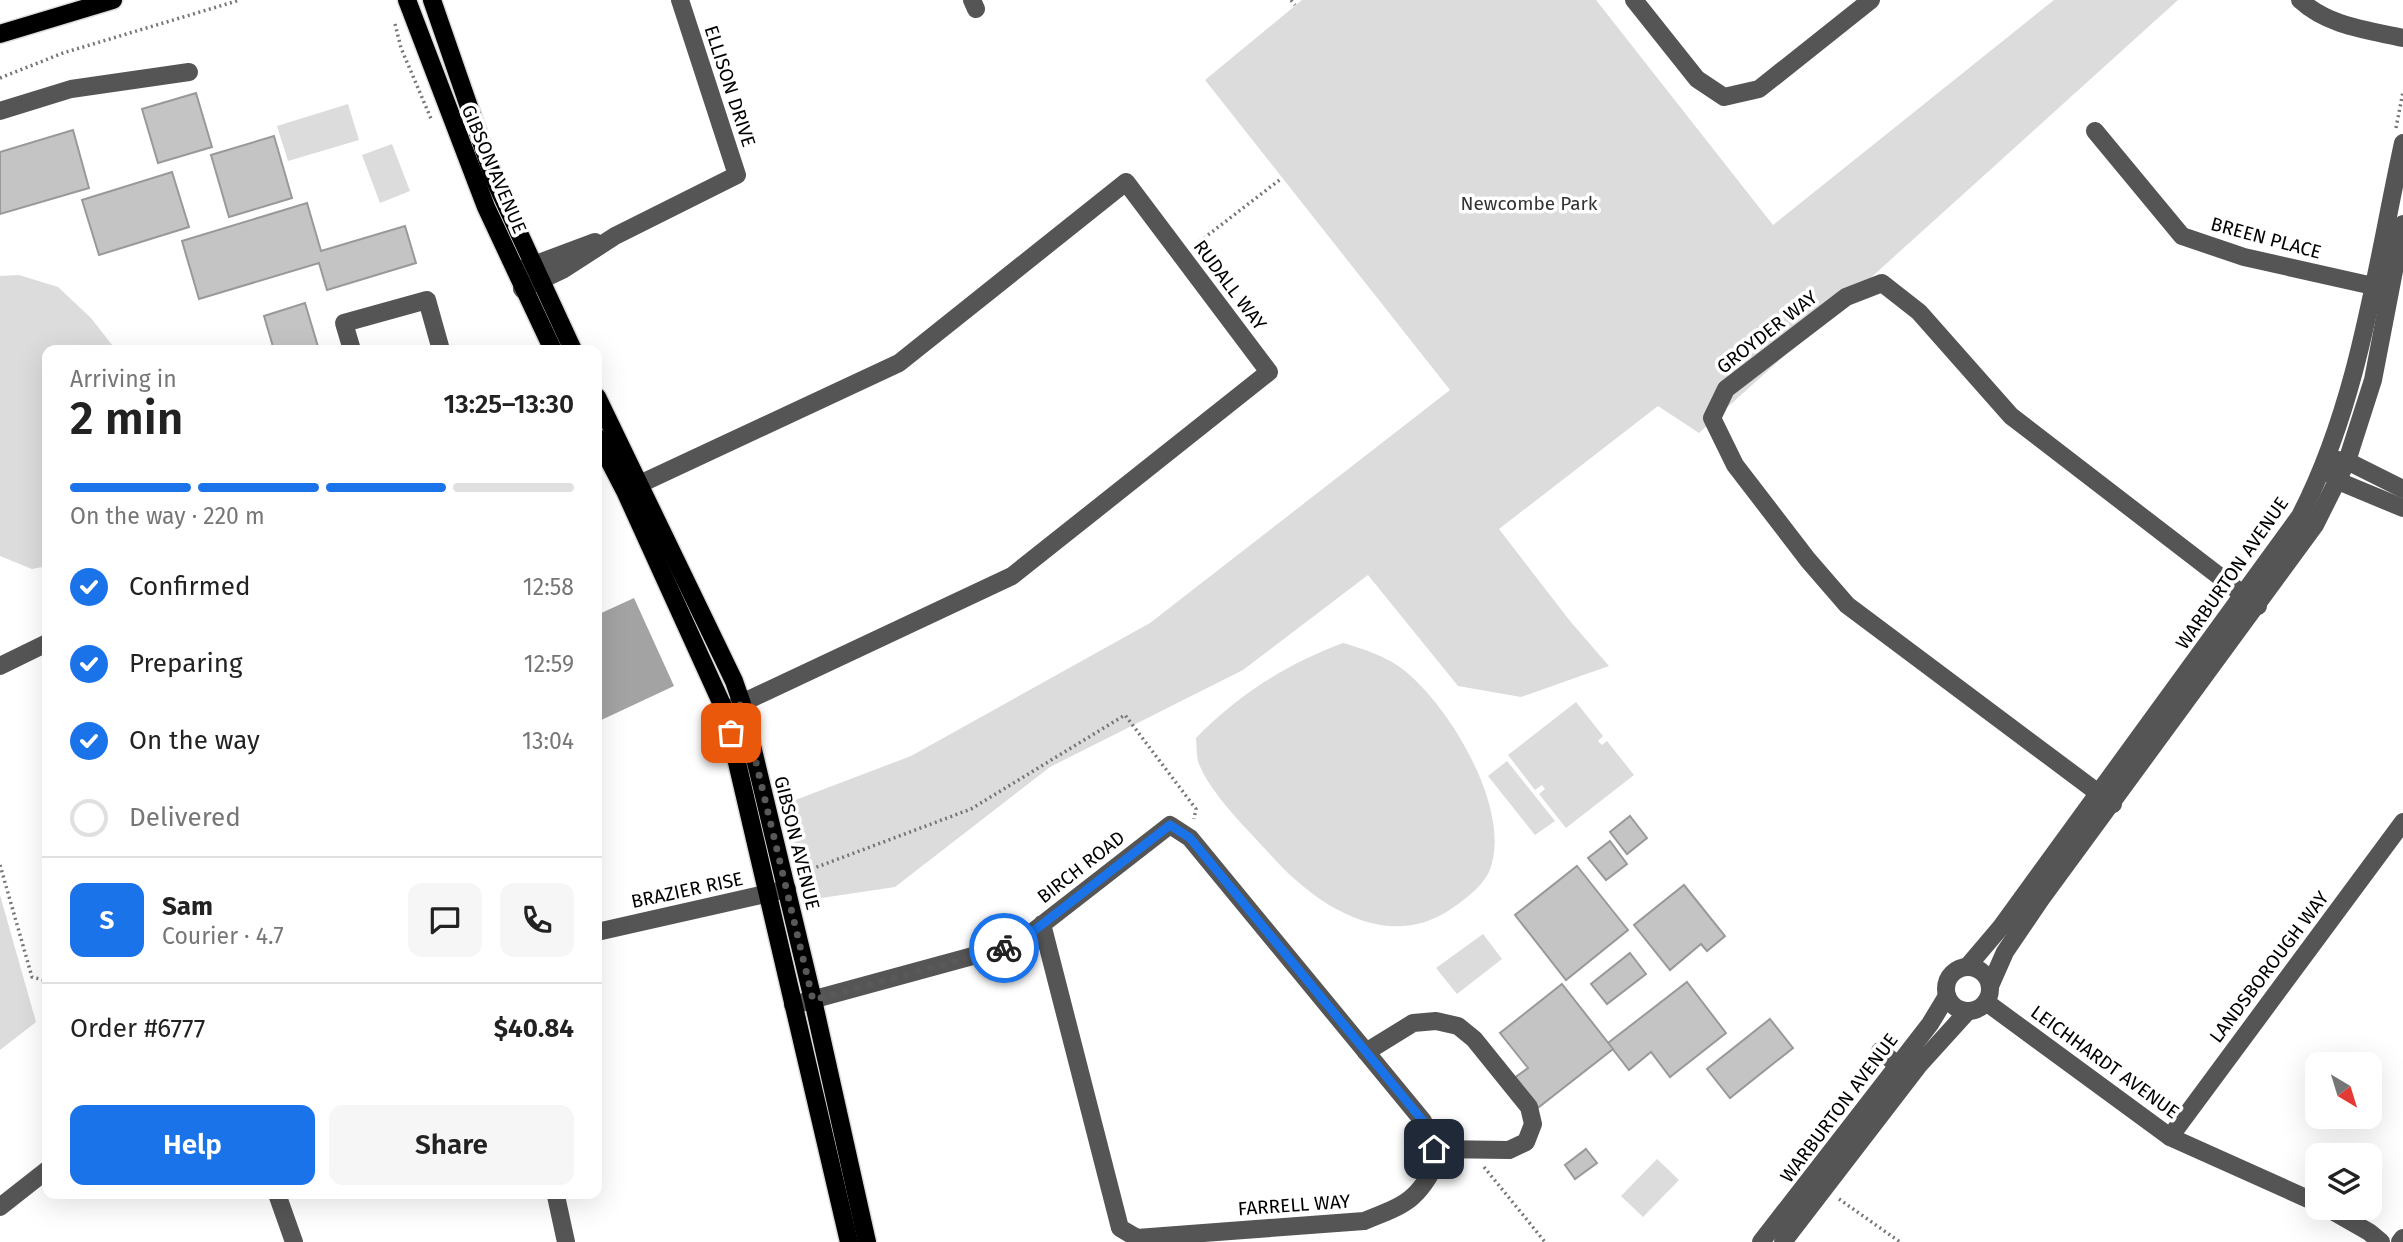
<!DOCTYPE html>
<html lang="en">
<head>
<meta charset="utf-8">
<style>
  body { margin:0; font-family:"Fira Sans",sans-serif; background:#f6f6f6; color:#222; height:100vh; display:flex; flex-direction:column; font-size:26px; white-space:nowrap }
  * { box-sizing:border-box; margin:0 }
  p { font-size:23px; color:#767676 }
  .icon { flex:none; width:38px; height:38px; fill:none; stroke:currentColor; stroke-width:2; stroke-linecap:round; stroke-linejoin:round }
  .map { position:relative; flex:1; overflow:hidden }
  .drawer { position:absolute; left:42px; top:345px; width:560px; height:854px; display:flex; flex-direction:column; background:#fff; border-radius:14px; box-shadow:0 7px 28px #0002 }
  .drawer>* { flex:none }
  .needle { width:46px; rotate:142deg }
  .tools { position:absolute; left:2305px; top:1052px; display:grid; gap:14px }
  .tools a { display:grid; place-items:center; width:77px; height:77px; border-radius:14px; background:#fff; box-shadow:0 7px 28px #0002; font-size:35px }
  .pin { position:absolute; display:grid; place-items:center; width:60px; height:60px; color:#fff; margin:-30px; border-radius:14px; box-shadow:0 4px 10px #0006 }
  .courier { position:absolute; display:grid; place-items:center; width:70px; height:70px; margin:-35px; border:5px solid #1a73e8; border-radius:50%; background:#fff; color:#222; box-shadow:0 2px 9px #0007 }
  .overview em { font-style:normal; font-weight:600 }
  .overview div { display:flex; flex-direction:column-reverse }
  .overview { display:flex; align-items:center; justify-content:space-between; height:119px; padding:0 28px }
  h1 { font-size:46px; font-weight:600; line-height:52px }
  .bar { display:grid; grid-template-columns:repeat(4,1fr); gap:10px 7px; align-content:center; height:84px; padding:0 28px }
  .bar i { height:9px; border-radius:5px; background:#e0e0e0 }
  .bar .on { background:#1a73e8 }
  .bar p { grid-column:span 4 }
  .line { display:flex; align-items:center; gap:18px; padding:0 28px; border-top:2px solid #e0e0e0 }
  .line div { flex:1 }
  .round { display:grid; place-items:center; flex:none; width:74px; height:74px; border-radius:14px; background:#f6f6f6 }
  ol { padding:0 28px; list-style:none }
  li { display:flex; align-items:center; gap:21px; height:77px }
  li p { margin-inline-start:auto }
  li .icon { padding:7px; border-radius:50%; background:#1a73e8; color:#fff; stroke-width:4 }
  li:last-child { color:#767676 }
  li i { width:38px; height:38px; border:4px solid #e0e0e0; border-radius:50% }
  .primary-button { display:flex; gap:14px; margin-top:auto; padding:14px 28px }
  .primary-button a { flex:1; height:80px; border-radius:14px; background:#1a73e8; color:#fff; font-size:28px; font-weight:600; line-height:80px; text-align:center }
  .primary-button a+a { background:#f6f6f6; color:#222 }
  .map>svg:first-child { display:block }
</style>
</head>
<body>
<div class="map">
<svg width="2403" height="1242" viewBox="0 0 2403 1242">
  <rect width="100%" height="100%" fill="#fff"/>
  <g fill="#dcdcdc">
    <path d="M1302,0H1596L1773,225L2054,0H2178L1699,433L1658,406L1499,529L1570,621L1609,666L1521,697L1458,686L1368,575L1243,670L1050,767L895,887L808,900L798,874L790,802L911,756L1150,623L1450,390L1205,80Z"/>
    <path d="M348,104L359,140L288,161L277,126Z"/>
    <path d="M392,144L410,191L380,203L362,155Z"/>
    <path d="M19,275L58,287L91,318L116,350H47V566L32,569L0,556V276Z"/>
    <path d="M1343,643C1364,649 1388,657 1405,671C1451,708 1514,813 1489,872C1482,887 1464,900 1451,909C1386,954 1312,903 1268,852C1246,828 1211,794 1199,764C1196,757 1197,746 1196,738C1239,694 1285,665 1343,643Z"/>
    <path d="M1576,702L1603,736L1598,741L1602,745L1607,741L1634,775L1566,828L1539,794L1545,789L1542,785L1535,790L1508,755Z"/>
    <path d="M1507,761L1555,821L1535,835L1488,776Z"/>
    <path d="M0,895L36,1022L0,1050Z"/>
    <path d="M1483,934L1502,959L1457,994L1436,968Z"/>
    <path d="M1657,1159L1679,1180L1643,1217L1621,1196Z"/>
  </g>
  <path fill="#a3a3a3" d="M634,598L674,686L597,722V615Z"/>
  <g fill="#c4c4c4" stroke="#999" stroke-width="2">
    <path d="M196,93L212,147L158,163L142,109Z"/>
    <path d="M73,130L89,188L0,214V152Z"/>
    <path d="M274,136L292,198L229,217L211,155Z"/>
    <path d="M172,172L189,227L99,255L82,200Z"/>
    <path d="M307,203L321,251L405,226L416,263L327,290L319,263L199,299L182,241Z"/>
    <path d="M305,303L319,350H274L264,316Z"/>
    <path d="M1630,816L1647,838L1627,854L1610,832Z"/>
    <path d="M1610,841L1627,864L1606,880L1588,858Z"/>
    <path d="M1577,866L1628,930L1566,980L1515,915Z"/>
    <path d="M1684,885L1725,936L1707,951L1701,944L1670,970L1634,925Z"/>
    <path d="M1630,953L1646,974L1607,1004L1591,984Z"/>
    <path d="M1687,982L1726,1033L1670,1077L1651,1052L1629,1070L1608,1043Z"/>
    <path d="M1562,984L1613,1049L1530,1114L1506,1084L1528,1068L1500,1033Z"/>
    <path d="M1770,1019L1793,1048L1730,1098L1707,1069Z"/>
    <path d="M1586,1149L1597,1163L1575,1179L1565,1165Z"/>
  </g>
  <g fill="none" stroke-linecap="round" stroke-linejoin="round">
    <g stroke="#dbdbdb" stroke-width="21">
      <g id="major">
        <path d="M407,0L486,207L553,350"/>
        <path d="M432,0L494,179L573,350"/>
        <path d="M0,34L113,0"/>
        <path d="M597,397L734,681L742,704L813,1000L867,1242"/>
        <path d="M597,437L625,491L725,711L849,1242"/>
      </g>
    </g>
    <g stroke="#777" stroke-width="3.5" stroke-dasharray="2 3.5" stroke-linecap="butt">
      <path d="M1291,0L1295,5"/>
      <path d="M395,24L401,48L432,121"/>
      <path d="M0,78L63,53L240,0"/>
      <path d="M2396,128L2403,92"/>
      <path d="M1195,245L1282,178"/>
      <path d="M0,865L32,977L47,981"/>
      <path d="M801,873L971,809L1125,715L1196,809L1194,819"/>
      <path d="M1484,1167L1545,1242"/>
      <path d="M1839,1199L1900,1242"/>
    </g>
    <g stroke="#555" stroke-width="18">
      <path d="M972,0L976,9"/>
      <path d="M1634,0L1697,79L1724,97L1759,89L1871,0"/>
      <path d="M2300,0C2328,26 2367,30 2403,38"/>
      <path d="M0,111L71,89L189,72"/>
      <path d="M2095,131L2182,236L2244,257L2382,288"/>
      <path d="M520,270L595,242"/>
      <path d="M522,289L564,269L615,236L737,175L680,0"/>
      <path d="M352,350L344,323L427,300L441,350"/>
      <path d="M2337,460L2347,461L2403,489"/>
      <path d="M2331,474L2338,481L2403,508"/>
      <path d="M627,490L899,363L1126,182L1269,372L1012,576L729,709"/>
      <path d="M0,666L47,643"/>
      <path d="M2113,804L1847,605L1808,560L1735,465L1712,418L1726,389L1846,297L1882,283L1919,312L2011,416L2258,606"/>
      <path d="M597,932L787,889"/>
      <path d="M1967,967L2001,927L2300,516C2359,402 2376,267 2403,143"/>
      <circle cx="1968" cy="989" r="22"/>
      <path d="M1990,986L2005,952L2041,899L2315,525L2347,461L2373,380L2403,224"/>
      <path d="M1986,1002L2170,1137L2317,1203"/>
      <path d="M793,1005L1017,944L1170,825L1190,838L1423,1121L1438,1159C1419,1200 1405,1205 1364,1221L1137,1238L1120,1228L1042,924"/>
      <path d="M1880,1051L1898,1065"/>
      <path d="M1366,1052L1413,1023L1436,1021L1458,1026L1474,1039L1529,1107L1533,1124L1526,1142L1509,1150L1434,1149"/>
      <path d="M2170,1137L2403,822"/>
      <path d="M277,1194L294,1242"/>
      <path d="M556,1196L566,1242"/>
      <path d="M0,1207L47,1170"/>
      <path d="M2327,1208L2369,1232L2381,1242"/>
      <path d="M1761,1242L1930,1024L1947,996"/>
      <path d="M1783,1242L1919,1065L1968,1011"/>
      <path d="M2400,1242L2403,1238"/>
    </g>
    <use href="#major" stroke="#000" stroke-width="18"/>
  </g>
  <g fill="none" stroke-linecap="round" stroke-linejoin="round">
    <path stroke="#595959" stroke-width="7" stroke-dasharray="0 12.6" d="M731,733L726,711L742,704L813,1000L1004,948"/>
    <path stroke="#1a73e8" stroke-width="9" d="M1004,948L1017,944L1170,825L1190,838L1409,1104L1423,1121L1434,1149"/>
  </g>
  <g text-anchor="middle" dominant-baseline="central" stroke-width="7" stroke-linejoin="round" paint-order="stroke">
    <g font-size="19" fill="#000" stroke="#fff">
      <text transform="translate(730 86) rotate(72)">ELLISON DRIVE</text>
      <text transform="translate(494 169) rotate(67)">GIBSON AVENUE</text>
      <text transform="translate(2266 238) rotate(15)">BREEN PLACE</text>
      <text transform="translate(1230 285) rotate(53)">RUDALL WAY</text>
      <text transform="translate(1767 332) rotate(-38)">GROYDER WAY</text>
      <text transform="translate(2232 573) rotate(-55)">WARBURTON AVENUE</text>
      <text transform="translate(797 843) rotate(76)">GIBSON AVENUE</text>
      <text transform="translate(1081 867) rotate(-38)">BIRCH ROAD</text>
      <text transform="translate(687 890) rotate(-12)">BRAZIER RISE</text>
      <text transform="translate(2269 967) rotate(-53)">LANDSBOROUGH WAY</text>
      <text transform="translate(2105 1062) rotate(36)">LEICHHARDT AVENUE</text>
      <text transform="translate(1839 1108) rotate(-53)">WARBURTON AVENUE</text>
      <text transform="translate(1294 1205) rotate(-4)">FARRELL WAY</text>
    </g>
    <g font-size="19" fill="#333" stroke="#fff">
      <text x="1529" y="203">Newcombe Park</text>
    </g>
  </g>
</svg>
<div class="tools">
<a><svg class="needle" viewBox="-14 -14 28 28"><path d="M0-13l5 13h-10z" fill="#e53935"/><path d="M0 13l5-13h-10z" fill="#767676"/></svg></a>
<a><svg class="icon" aria-label="layers" viewBox="0 0 24 24"><path d="M12 4l9 5-9 5-9-5zM3 14l9 5 9-5"/></svg></a>
</div>
<div class="pin" style="left:731px;top:733px;background:#ea580c"><svg class="icon" aria-label="bag" viewBox="0 0 24 24"><path d="M5 8h14l-1 12H6zM9 8a3 3 0 0 1 6 0"/></svg></div>
<div class="pin" style="left:1434px;top:1149px;background:#1f2937"><svg class="icon" aria-label="home" viewBox="0 0 24 24"><path d="M3 11l9-7 9 7M6 9v11h12V9"/></svg></div>
<div class="courier" style="left:1004px;top:948px"><svg class="icon" aria-label="bike" viewBox="0 0 24 24"><circle cx="6" cy="16" r="4"/><circle cx="18" cy="16" r="4"/><path d="M6 16l4-8h5l3 8M10 8l3 8H6M13 5h3"/></svg></div>
<section class="drawer">
<div class="overview"><div><h1>2 min</h1><p>Arriving in</p></div><em>13:25–13:30</em></div>
<div class="bar"><i class="on"></i><i class="on"></i><i class="on"></i><i></i><p>On the way · 220 m</p></div>
<ol>
<li><svg class="icon" aria-label="check" viewBox="0 0 24 24"><path d="M5 12l5 5 9-10"/></svg>Confirmed<p>12:58</p></li>
<li><svg class="icon" aria-label="check" viewBox="0 0 24 24"><path d="M5 12l5 5 9-10"/></svg>Preparing<p>12:59</p></li>
<li><svg class="icon" aria-label="check" viewBox="0 0 24 24"><path d="M5 12l5 5 9-10"/></svg>On the way<p>13:04</p></li>
<li><i></i>Delivered</li>
</ol>
<div class="line" style="height:126px"><b class="round" style="background:#1a73e8;color:#fff">S</b><div><b>Sam</b><p>Courier · 4.7</p></div><a class="round"><svg class="icon" aria-label="chat" viewBox="0 0 24 24"><path d="M4 5h16v11H9l-5 4z"/></svg></a><a class="round"><svg class="icon" aria-label="phone" viewBox="0 0 24 24"><path d="M5 4h4l2 5-3 2q2 4 5 5l2-3 5 2v4C11 20 4 13 5 4z"/></svg></a></div>
<div class="line" style="height:91px"><div>Order #6777</div><b>$40.84</b></div>
<div class="primary-button"><a>Help</a><a>Share</a></div>
</section>
</div>
</body>
</html>
